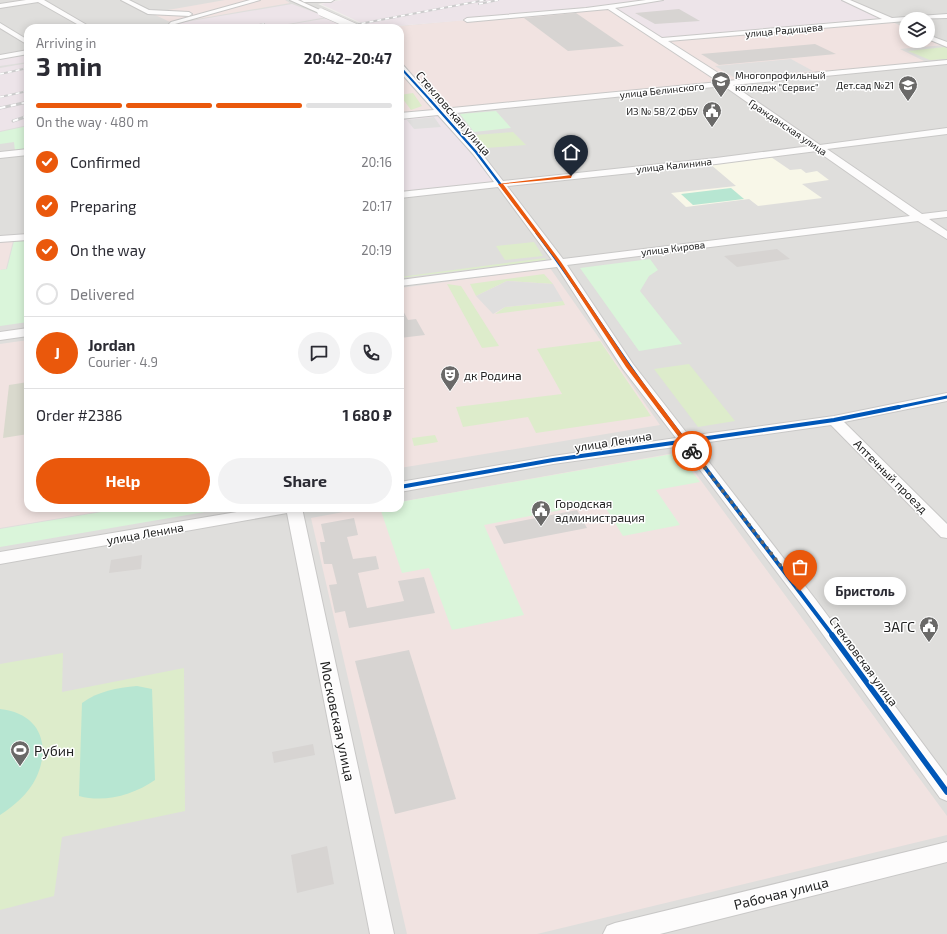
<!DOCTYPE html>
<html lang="en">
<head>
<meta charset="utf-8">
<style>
  body { margin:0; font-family:"Exo 2",sans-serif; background:#f2f2f3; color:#2b2b33; height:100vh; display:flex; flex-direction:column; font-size:15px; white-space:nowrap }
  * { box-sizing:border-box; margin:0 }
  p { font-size:13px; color:#7c7c81 }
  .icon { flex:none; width:22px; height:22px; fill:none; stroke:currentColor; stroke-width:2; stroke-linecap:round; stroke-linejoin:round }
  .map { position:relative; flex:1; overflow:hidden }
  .side { position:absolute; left:24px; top:24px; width:380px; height:488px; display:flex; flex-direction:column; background:#fff; border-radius:12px; box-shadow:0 2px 10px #0003 }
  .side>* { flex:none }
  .buttons { position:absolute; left:899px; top:12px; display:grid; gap:8px }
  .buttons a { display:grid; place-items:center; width:36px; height:36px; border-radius:50%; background:#fff; box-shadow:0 2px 10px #0003; font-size:20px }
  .pin { position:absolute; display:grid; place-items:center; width:34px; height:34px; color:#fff; margin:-41px -17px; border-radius:50% 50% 50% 0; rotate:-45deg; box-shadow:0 0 4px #0007 }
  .pin .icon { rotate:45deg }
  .courier { position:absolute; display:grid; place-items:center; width:40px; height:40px; margin:-20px; border:3px solid #ea580c; border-radius:50%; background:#fff; color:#222; box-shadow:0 1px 5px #0007 }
  .bubble { position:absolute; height:28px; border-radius:14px; background:#fff; box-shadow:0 2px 10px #0003; font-size:13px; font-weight:700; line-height:28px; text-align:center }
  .summary em { font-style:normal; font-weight:700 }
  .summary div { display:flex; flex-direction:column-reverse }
  .summary { display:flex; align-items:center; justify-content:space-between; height:68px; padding:0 12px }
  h1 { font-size:26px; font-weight:700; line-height:30px }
  .bar { display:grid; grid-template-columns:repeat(4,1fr); gap:6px 4px; align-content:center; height:48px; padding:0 12px }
  .bar i { height:5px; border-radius:3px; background:#e1e1e2 }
  .bar .on { background:#ea580c }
  .bar p { grid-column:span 4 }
  .line { display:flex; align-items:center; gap:10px; padding:0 12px; border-top:1px solid #e1e1e2 }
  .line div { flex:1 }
  .round { display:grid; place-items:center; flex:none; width:42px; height:42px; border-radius:21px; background:#f2f2f3 }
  ol { padding:0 12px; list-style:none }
  li { display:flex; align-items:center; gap:12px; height:44px }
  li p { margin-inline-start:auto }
  li .icon { padding:4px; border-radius:50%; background:#ea580c; color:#fff; stroke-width:4 }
  li:last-child { color:#7c7c81 }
  li i { width:22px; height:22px; border:2px solid #e1e1e2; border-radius:50% }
  .cta { display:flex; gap:8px; margin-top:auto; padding:8px 12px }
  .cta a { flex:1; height:46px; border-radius:24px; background:#ea580c; color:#fff; font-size:16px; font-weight:700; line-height:46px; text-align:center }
  .cta a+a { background:#f2f2f3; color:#2b2b33 }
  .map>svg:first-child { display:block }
</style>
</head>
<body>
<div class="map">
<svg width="947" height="934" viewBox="0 0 947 934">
  <rect width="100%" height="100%" fill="#f0eeeb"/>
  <path fill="#dfdedc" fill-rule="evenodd" d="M0,0H339L318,4L370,28H28V508H400V28H376L610,8L845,0H947V934H0ZM906,19H928V41H906Z"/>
  <g fill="#f1e3e1">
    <path d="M225,0H252L170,22L151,13Z"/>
    <path d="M262,0H285L290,3L180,22Z"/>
    <path d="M842,0L906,28V41H928V37L945,45L900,49L928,63L442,111L400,64V28H380L598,8Z"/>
    <path d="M400,73H403L437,111L400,115Z"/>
    <path d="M13,241L6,269L0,270V242Z"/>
    <path d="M550,268L660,425L400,468V288Z"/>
    <path d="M28,340V508H121L0,528V344Z"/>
    <path d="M680,452L947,816V835L537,934H407L311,518L365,508H400V502Z"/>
  </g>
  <g fill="#ede4e9">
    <path d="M342,0H844L891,20L662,40L611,8L372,28L321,4Z"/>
    <path d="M292,4L327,17L266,28H172L179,23Z"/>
    <path d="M328,18L347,28H270Z"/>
    <path d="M28,53V62L0,66V57Z"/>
    <path d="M28,63V125L0,131V68Z"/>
    <path d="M438,114L495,182L400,193V117Z"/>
  </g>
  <path fill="#f8f7e8" d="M771,157L790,170L801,169L806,173L817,171L829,180L802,184L822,198L758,206L749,199L686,207L671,193L736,186L710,164Z"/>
  <path fill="#d9d9cd" d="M28,382V434L3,438L9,385Z"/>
  <g fill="#ddeccb">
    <path d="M945,47L947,48V59L930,60L908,51Z"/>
    <path d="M413,93L422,106L411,110L400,95Z"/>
    <path d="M513,132L526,145L486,148L475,135Z"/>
    <path d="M534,242L543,256L505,260L496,246Z"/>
    <path d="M545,258L546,260L400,278V277Z"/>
    <path d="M544,274L553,284L507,281L476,296L470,284Z"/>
    <path d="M447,284L461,286L499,346L482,348Z"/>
    <path d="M563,301L565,305L495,314L505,307Z"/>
    <path d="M600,341L651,416L536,433L528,417L463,427L456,407L562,394L537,349Z"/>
    <path d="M689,364L735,421L698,427L654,369Z"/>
    <path d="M435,435L438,442L414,446L412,438Z"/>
    <path d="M63,653L62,692L184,668L185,811L62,837L54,896L0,910V664Z"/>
  </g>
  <g fill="#daf5da">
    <path d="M496,111L511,128L474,132L460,114Z"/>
    <path d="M28,126V150L15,151L14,142L0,144V132Z"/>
    <path d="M28,239V322L0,326V270L7,269L14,241Z"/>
    <path d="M650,259L658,270L649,276L640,291L682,344L639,351L580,268Z"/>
    <path d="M678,453L700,482L656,490L680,525L623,536L602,502L484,525L524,615L452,630L429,568L402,573L380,508H400V502Z"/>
    <path d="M125,508H228L0,547V529Z"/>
  </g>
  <g fill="#b7e6d2">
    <path d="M731,188L744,199L693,205L681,194Z"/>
    <path d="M137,686L152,689L155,780C133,795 105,803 79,796L82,703C98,691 117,688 137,686Z"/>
    <path d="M0,709C39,713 52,744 36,778C29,793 14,806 0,815Z"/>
  </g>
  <g fill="#e0dfde">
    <path d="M791,59L813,71L735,78L715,66Z"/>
    <path d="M434,117L441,127L414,129L407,120Z"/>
    <path d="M507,281L553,284L563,301L505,307L493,314L476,296Z"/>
  </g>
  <g fill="#d7d4d2">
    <path d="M679,9L700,21L655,24L635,13Z"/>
    <path d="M576,13L624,46L568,51L524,18Z"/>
    <path d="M815,44L836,54L719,65L701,54Z"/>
    <path d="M777,249L790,259L737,267L724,256Z"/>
    <path d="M400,305L408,320L416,319L425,335L400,338Z"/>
    <path d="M577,510L587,528L504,544L495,526Z"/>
    <path d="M354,518L358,535L347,537L353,559L376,556L379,569L358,573L367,608L404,601L398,581L424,577L435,613L349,628L345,611L335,613L329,585L337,584L332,564H324L320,542H325L321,524Z"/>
    <path d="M142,555L141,569L109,573L111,560Z"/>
    <path d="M409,650L456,799L395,814L355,661Z"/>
    <path d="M313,744L315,755L274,763L272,752Z"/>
    <path d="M327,846L334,884L297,893L291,855Z"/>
  </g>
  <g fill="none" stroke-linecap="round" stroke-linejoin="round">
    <g stroke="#c9c8c7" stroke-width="2">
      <g id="minor">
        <path d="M26,0H44L92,28H84L38,2L0,8V4Z"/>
        <path d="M121,0H129L149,10L189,12L192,14L189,16L148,14Z"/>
        <path d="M250,0H260L175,24L173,28H162L168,25L171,22Z"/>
        <path d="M290,0H298L324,12L319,13Z"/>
        <path d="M301,0H334L331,2H304Z"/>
        <path d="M646,0H663L615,8L662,38L882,19L842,0H850L892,18L947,14V18L906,19V21L668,41L723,76L727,81L947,60V64L733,85L820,145L947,128V134L827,149L922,214L947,211V217L929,219L947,231V239L918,221L567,265L633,364L689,436L834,416L947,393V401L844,422L947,524V538L941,537L831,425L695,444L816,600L947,776V801L940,798L804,608L682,446L553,464L400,492V482L553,456L676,438L623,369L557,267L400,286V280L552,260L498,187L400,198V192L494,182L473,154L438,115L400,119V113L434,110L400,72V65H403L442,109L719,82L608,9L467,22L464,20L467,18L586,8ZM724,86L810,146L716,158L503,181L479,150L446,114ZM817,151L910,216L563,259L507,186L716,164Z"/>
        <path d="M0,23L28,40V45L0,28Z"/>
        <path d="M928,35L947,42V47L928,39Z"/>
        <path d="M28,50V54L0,59V55Z"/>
        <path d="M28,149V155L0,158V152Z"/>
        <path d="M28,234V240L0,242V236Z"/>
        <path d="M28,328V336L0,340V332Z"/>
        <path d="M260,508H302L394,934H370L287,513L0,564V552Z"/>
        <path d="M947,842V862L660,934H603L607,926L615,923Z"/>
      </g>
    </g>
    <use href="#minor" fill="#fdfcfc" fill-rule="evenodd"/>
    <g stroke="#ccc" stroke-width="2">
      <g id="rail-far1">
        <path d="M479,4L498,0"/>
        <path d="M245,28L264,24"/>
        <path d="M283,28L312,25"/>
        <path d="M338,28L485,0"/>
        <path d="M0,74L28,68"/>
        <path d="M0,97L28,91"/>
      </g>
    </g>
    <g stroke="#ccc" stroke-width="3">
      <g id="rail">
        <path d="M0,108L28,102"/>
        <path d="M13,121L28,116"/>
      </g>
    </g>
    <use href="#rail-far1" stroke="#fff" stroke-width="1.5" stroke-dasharray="4" stroke-linecap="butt"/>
    <use href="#rail" stroke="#fff" stroke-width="2" stroke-dasharray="5.5" stroke-linecap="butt"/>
    <g stroke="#c9c8c7" stroke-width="8" stroke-linecap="butt">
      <path id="minor-bridge" d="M321,12L357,28"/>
    </g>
    <use href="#minor-bridge" stroke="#fdfcfc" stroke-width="7"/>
    <g stroke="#fff" stroke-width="3">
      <path id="cycleway-far4" d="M400,67L431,101"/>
    </g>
    <g stroke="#fff" stroke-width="4">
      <path id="cycleway-far3" d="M430,100L476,152L538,234"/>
    </g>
    <g stroke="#fff" stroke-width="5">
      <g id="cycleway-far2">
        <path d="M537,233C580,290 617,351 660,408"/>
        <path d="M894,408L947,397"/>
      </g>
    </g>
    <g stroke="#fff" stroke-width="6">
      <g id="cycleway-far1">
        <path d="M659,407L833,636"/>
        <path d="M400,487L553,460L834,420L899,407"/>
      </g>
    </g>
    <g stroke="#fff" stroke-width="8">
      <path id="cycleway" d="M832,635L947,792"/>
    </g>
    <use href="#cycleway-far4" stroke="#0057b8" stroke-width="2"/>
    <use href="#cycleway-far3" stroke="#0057b8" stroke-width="2.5"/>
    <use href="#cycleway-far2" stroke="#0057b8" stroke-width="3"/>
    <use href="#cycleway-far1" stroke="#0057b8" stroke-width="4"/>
    <use href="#cycleway" stroke="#0057b8" stroke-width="5.5"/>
  </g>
  <path fill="#ea580c" d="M572,175L571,178L503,184L561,262L630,365L694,450V452H690L626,367L558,263L498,184Z"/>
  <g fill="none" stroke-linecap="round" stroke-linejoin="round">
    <path stroke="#6a6968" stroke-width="4" stroke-dasharray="0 7.2" d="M692,451L800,591"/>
  </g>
  <defs>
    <g id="university-pin" transform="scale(1)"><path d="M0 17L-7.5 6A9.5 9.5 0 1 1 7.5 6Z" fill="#6a6968" stroke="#fff"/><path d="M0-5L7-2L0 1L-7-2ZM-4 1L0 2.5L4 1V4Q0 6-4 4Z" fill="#fff"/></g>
    <g id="school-pin" transform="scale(1)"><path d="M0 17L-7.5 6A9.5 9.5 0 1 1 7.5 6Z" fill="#6a6968" stroke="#fff"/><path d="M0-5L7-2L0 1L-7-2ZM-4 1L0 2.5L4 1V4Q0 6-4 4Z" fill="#fff"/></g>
    <g id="civic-pin" transform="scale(1)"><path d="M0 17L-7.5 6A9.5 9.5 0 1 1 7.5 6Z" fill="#6a6968" stroke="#fff"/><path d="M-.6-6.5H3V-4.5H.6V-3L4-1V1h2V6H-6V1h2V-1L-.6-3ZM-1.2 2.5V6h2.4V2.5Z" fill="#fff"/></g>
    <g id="theatre-pin" transform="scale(1)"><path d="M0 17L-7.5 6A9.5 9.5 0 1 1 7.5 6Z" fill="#6a6968" stroke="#fff"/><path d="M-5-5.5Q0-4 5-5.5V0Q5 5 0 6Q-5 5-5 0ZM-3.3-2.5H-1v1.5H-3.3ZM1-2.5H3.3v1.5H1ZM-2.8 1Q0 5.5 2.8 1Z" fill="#fff"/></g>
    <g id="stadium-pin" transform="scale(1)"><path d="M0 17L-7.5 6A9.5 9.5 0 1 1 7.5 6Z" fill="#6a6968" stroke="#fff"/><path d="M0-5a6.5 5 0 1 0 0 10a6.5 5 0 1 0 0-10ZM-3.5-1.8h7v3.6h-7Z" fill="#fff"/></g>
  </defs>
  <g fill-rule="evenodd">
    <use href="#university-pin" x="721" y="81"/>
    <use href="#school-pin" x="908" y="85"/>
    <use href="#civic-pin" x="712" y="111"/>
    <use href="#theatre-pin" x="450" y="375"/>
    <use href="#civic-pin" x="541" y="510"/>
    <use href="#civic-pin" x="929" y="626"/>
    <use href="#stadium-pin" x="20" y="750"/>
  </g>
  <g text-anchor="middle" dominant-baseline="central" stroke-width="3" stroke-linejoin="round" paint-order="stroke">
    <g font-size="10" fill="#222" stroke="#fff">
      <text transform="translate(784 30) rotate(-5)">улица Радищева</text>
      <text transform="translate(662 90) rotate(-6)">улица Белинского</text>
      <text transform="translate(788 127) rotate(34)">Гражданская улица</text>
      <text transform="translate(674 165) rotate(-6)">улица Калинина</text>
      <text transform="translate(673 248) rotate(-7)">улица Кирова</text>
    </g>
    <g font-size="10" fill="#222" stroke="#fff" text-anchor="end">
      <text x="735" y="75" text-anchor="start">Многопрофильный<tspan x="735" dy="12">колледж "Сервис"</tspan></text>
      <text x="894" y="85">Дет.сад №21</text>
      <text x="698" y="111">ИЗ № 58/2 ФБУ</text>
    </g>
    <g font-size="12" fill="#222" stroke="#fff">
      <text transform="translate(454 113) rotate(49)">Стекловская улица</text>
      <text transform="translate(613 441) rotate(-9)">улица Ленина</text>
      <text transform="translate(891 476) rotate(45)">Аптечный проезд</text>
      <text transform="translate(145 533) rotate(-10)">улица Ленина</text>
      <text transform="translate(864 661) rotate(54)">Стекловская улица</text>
    </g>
    <g font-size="12" fill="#222" stroke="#fff" text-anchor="start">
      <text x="464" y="375">дк Родина</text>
      <text x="555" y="503">Городская<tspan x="555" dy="14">администрация</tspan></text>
    </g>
    <g font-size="14" fill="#222" stroke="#fff" text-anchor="end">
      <text x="915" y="626">ЗАГС</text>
      <text x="34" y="750" text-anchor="start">Рубин</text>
    </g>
    <g font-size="14" fill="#222" stroke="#fff">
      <text transform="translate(338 721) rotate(78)">Московская улица</text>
      <text transform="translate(781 893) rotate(-14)">Рабочая улица</text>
    </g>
  </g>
</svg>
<div class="buttons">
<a><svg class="icon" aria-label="layers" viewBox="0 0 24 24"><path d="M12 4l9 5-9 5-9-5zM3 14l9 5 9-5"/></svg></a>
</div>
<div class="pin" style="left:800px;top:591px;background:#ea580c"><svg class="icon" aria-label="bag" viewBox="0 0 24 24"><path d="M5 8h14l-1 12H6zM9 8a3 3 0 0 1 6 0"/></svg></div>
<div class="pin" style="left:571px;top:176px;background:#1f2937"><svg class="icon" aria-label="home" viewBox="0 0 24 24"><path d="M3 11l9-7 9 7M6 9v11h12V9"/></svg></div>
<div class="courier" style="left:692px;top:451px"><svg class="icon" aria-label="bike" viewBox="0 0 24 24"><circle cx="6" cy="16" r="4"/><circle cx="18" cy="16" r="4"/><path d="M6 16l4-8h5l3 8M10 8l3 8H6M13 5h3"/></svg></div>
<div class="bubble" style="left:824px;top:577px;width:82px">Бристоль</div>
<section class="side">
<div class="summary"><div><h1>3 min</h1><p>Arriving in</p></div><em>20:42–20:47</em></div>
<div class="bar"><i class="on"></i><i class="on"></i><i class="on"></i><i></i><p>On the way · 480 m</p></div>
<ol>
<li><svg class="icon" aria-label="check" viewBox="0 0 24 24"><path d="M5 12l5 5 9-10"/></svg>Confirmed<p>20:16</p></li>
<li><svg class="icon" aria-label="check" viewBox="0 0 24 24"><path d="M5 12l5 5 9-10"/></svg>Preparing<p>20:17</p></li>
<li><svg class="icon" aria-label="check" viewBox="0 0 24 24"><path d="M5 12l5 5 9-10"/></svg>On the way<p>20:19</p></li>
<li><i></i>Delivered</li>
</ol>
<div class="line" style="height:72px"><b class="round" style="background:#ea580c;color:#fff">J</b><div><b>Jordan</b><p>Courier · 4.9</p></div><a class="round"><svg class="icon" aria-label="chat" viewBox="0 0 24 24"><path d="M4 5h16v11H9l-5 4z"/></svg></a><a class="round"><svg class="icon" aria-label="phone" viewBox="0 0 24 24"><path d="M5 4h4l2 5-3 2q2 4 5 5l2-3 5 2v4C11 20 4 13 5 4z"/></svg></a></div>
<div class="line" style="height:52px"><div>Order #2386</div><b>1 680 ₽</b></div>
<div class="cta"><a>Help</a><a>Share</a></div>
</section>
</div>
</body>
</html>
